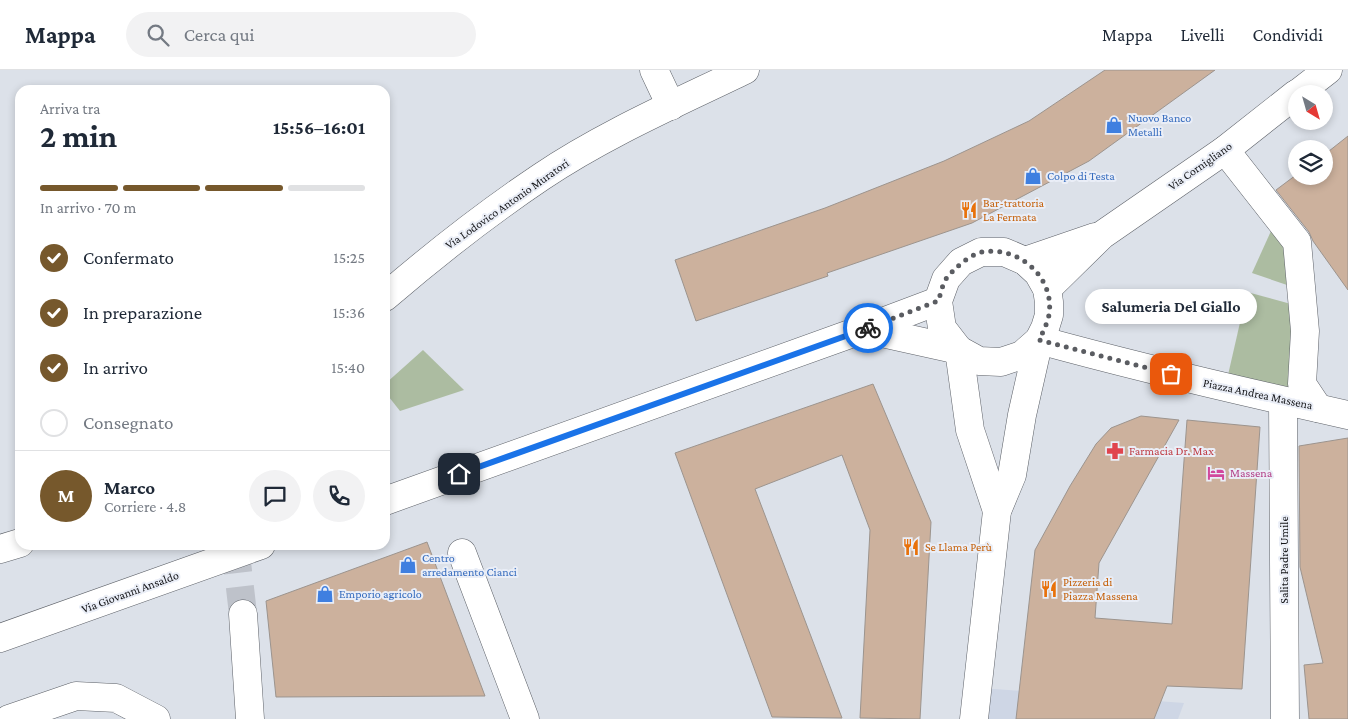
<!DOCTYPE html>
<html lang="it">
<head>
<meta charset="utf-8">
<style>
  body { margin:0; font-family:"Crimson Pro",serif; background:#f2f2f3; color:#1f2937; height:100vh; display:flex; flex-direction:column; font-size:19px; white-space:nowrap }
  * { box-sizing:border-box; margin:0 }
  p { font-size:16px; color:#747a83 }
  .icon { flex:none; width:28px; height:28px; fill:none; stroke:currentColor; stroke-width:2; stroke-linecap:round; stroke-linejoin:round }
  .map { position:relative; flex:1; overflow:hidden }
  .drawer { position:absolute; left:15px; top:15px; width:375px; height:465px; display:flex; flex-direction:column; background:#fff; border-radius:15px; box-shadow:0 2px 8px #0003 }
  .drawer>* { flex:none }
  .needle { width:32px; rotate:143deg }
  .fabs { position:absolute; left:1288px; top:15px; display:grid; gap:10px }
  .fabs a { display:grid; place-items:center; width:45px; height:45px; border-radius:50%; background:#fff; box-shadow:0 2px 8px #0003; font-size:25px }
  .pin { position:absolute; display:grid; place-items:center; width:42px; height:42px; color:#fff; margin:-21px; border-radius:10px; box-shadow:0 2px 8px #0006 }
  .courier { position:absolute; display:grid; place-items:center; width:50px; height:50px; margin:-25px; border:4px solid #1a73e8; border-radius:50%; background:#fff; color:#222; box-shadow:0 1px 6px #0007 }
  .bubble { position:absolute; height:35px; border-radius:18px; background:#fff; box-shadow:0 2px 8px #0003; font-size:16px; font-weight:700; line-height:35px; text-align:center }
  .headline em { font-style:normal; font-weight:700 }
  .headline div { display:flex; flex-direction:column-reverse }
  .headline { display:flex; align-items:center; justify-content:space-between; height:85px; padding:0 25px }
  h1 { font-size:32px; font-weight:700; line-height:38px }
  .bar { display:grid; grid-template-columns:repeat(4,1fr); gap:8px 5px; align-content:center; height:60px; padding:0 25px }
  .bar i { height:6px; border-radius:4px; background:#e0e1e3 }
  .bar .selected { background:#76582c }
  .bar p { grid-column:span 4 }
  .line { display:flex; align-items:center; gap:12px; padding:0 25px; border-top:1px solid #e0e1e3 }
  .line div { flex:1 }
  .round { display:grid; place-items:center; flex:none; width:52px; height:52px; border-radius:26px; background:#f2f2f3 }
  ol { padding:0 25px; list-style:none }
  li { display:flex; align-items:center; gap:15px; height:55px }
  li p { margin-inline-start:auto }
  li .icon { padding:5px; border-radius:50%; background:#76582c; color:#fff; stroke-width:4 }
  li:last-child { color:#747a83 }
  li i { width:28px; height:28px; border:2px solid #e0e1e3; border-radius:50% }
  header { display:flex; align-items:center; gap:30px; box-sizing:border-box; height:70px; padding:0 25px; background:#fff; border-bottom:1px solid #e0e1e3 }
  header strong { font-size:24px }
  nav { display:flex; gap:28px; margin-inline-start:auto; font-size:18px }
  .search { width:350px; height:45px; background:#f2f2f3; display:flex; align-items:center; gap:12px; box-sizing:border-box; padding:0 18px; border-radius:28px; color:#747a83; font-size:19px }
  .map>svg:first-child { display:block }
</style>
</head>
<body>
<header>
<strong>Mappa</strong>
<div class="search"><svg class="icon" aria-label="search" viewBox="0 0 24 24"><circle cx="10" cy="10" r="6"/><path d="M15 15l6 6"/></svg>Cerca qui</div>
<nav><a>Mappa</a><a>Livelli</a><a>Condividi</a></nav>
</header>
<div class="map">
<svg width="1348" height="649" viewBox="0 0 1348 649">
  <rect width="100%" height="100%" fill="#dce1e9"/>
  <path fill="#ced6e5" d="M981,618L1184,633L1178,649H977Z"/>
  <g fill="#acbca1">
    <path d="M1271,161L1285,178L1287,215L1252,203Z"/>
    <path d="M1247,222L1291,234L1293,262L1289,320L1228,305Z"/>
    <path d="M423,280L464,320L400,341L385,322V314Z"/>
  </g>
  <g fill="#ccb19d" stroke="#9c948e">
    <path d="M1105,0H1215L1089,91L972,153L827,203L828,206L696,251L675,190L825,138L944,91L1029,51Z"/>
    <path d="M1348,66V220L1313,171L1309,162L1276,120L1296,105L1324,106V85Z"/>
    <path d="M873,314L931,452L920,649L860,648L870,460L842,385L755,419L842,648L772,647L675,383Z"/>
    <path d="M1141,346L1179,350L1099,493L1095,548L1172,554L1187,350L1260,357L1242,619L1167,616L1154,649H1016L1035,480L1070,416L1096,374L1111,358Z"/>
    <path d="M1348,368V649H1309L1304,595L1323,593L1300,497L1299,376Z"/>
    <path d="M427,472L485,626L276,627L266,531Z"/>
  </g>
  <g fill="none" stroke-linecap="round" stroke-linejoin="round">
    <path stroke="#bec2ca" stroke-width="28" stroke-dasharray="28 14" stroke-linecap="butt" d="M235,475L243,544"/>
    <g stroke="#5d6168" stroke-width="29">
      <g id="street">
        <path d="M654,0L671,36"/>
        <path d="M385,227C435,184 486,144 541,107C605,64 677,33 745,0"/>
        <path d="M1283,331L1285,649"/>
        <path d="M0,479L20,473"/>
        <path d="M462,483L525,649"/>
        <path d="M243,544L250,649"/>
        <path d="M9,649L76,626L116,628L156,649"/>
      </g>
    </g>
    <g stroke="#5d6168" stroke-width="29">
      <g id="secondary">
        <path d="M1297,24L1328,0"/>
        <path d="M1225,80L1297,172L1305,261L1302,314L1318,338"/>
        <path d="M1025,191L1095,167"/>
        <path d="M1047,219L1102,165L1225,80L1296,24"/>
        <path d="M864,259L959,280"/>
        <path d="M1039,270C1141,298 1244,322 1348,345"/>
        <path d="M959,280L970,360L997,441"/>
        <path d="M385,431L864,259L938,231"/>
        <path d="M0,568L261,475"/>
        <path d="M974,649L997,441L1012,405L1022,345L1039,270L1045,258L1049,245V232L1047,219L1038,203L1025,191L1004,182H981L961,192L946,209L938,231L942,258L959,280L979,291L1001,292L1022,285L1039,270"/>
      </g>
    </g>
    <use href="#street" stroke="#fff" stroke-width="28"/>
    <use href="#secondary" stroke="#fff" stroke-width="28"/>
  </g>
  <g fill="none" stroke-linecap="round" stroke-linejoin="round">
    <path stroke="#5a5c61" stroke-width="5" stroke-dasharray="0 9" d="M868,258L938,231C941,224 942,215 946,209C948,206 951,203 954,200C961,193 972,184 982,182C1019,176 1055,207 1049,245C1047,254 1043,262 1039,270L1171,304"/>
    <path stroke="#1a73e8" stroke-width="6" d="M459,404L868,258"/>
  </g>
  <defs>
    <g id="shop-bare" transform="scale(1.35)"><path d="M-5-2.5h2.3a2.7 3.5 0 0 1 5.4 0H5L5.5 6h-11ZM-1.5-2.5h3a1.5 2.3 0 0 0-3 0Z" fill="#3f7fe0" stroke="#eaeef7" stroke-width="2.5" paint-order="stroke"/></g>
    <g id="restaurant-bare" transform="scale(1.35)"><path d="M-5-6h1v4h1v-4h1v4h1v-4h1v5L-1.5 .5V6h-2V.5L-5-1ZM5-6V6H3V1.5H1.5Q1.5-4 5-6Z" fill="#e8710a" stroke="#eaeef7" stroke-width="2.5" paint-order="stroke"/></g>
    <g id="pharmacy-bare" transform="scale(1.35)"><path d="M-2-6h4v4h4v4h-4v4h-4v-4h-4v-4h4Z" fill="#e0444e" stroke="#eaeef7" stroke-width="2.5" paint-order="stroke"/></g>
    <g id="hotel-bare" transform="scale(1.35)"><path d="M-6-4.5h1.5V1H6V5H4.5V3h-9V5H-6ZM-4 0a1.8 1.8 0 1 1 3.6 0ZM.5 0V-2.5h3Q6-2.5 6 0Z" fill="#d1479c" stroke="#eaeef7" stroke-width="2.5" paint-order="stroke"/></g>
  </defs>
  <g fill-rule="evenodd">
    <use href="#shop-bare" x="1114" y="55"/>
    <use href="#shop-bare" x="1033" y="106"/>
    <use href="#restaurant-bare" x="969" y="140"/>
    <use href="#pharmacy-bare" x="1115" y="381"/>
    <use href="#hotel-bare" x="1216" y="403"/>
    <use href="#restaurant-bare" x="911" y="477"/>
    <use href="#shop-bare" x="408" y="495"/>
    <use href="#restaurant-bare" x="1049" y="519"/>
    <use href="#shop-bare" x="325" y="524"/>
  </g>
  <g text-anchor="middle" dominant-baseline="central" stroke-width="4" stroke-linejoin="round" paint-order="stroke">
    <g font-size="12" fill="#366cbe" stroke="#eaeef7" text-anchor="start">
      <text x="1128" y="48">Nuovo Banco<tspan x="1128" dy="14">Metalli</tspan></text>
      <text x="1047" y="106">Colpo di Testa</text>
      <text x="422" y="488">Centro<tspan x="422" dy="14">arredamento Cianci</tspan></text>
      <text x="339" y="524">Emporio agricolo</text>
    </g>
    <g font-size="12" fill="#141518" stroke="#eaeef7">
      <text transform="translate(1200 96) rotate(-35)">Via Cornigliano</text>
      <text transform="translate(507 134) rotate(-35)">Via Lodovico Antonio Muratori</text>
      <text transform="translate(1258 324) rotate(12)">Piazza Andrea Massena</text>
      <text transform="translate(1284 490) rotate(-90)">Salita Padre Umile</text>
      <text transform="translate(130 522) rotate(-20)">Via Giovanni Ansaldo</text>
    </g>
    <g font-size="12" fill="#c56008" stroke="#eaeef7" text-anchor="start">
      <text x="983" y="133">Bar-trattoria<tspan x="983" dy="14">La Fermata</tspan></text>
      <text x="925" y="477">Se Llama Perù</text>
      <text x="1063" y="512">Pizzeria di<tspan x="1063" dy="14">Piazza Massena</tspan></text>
    </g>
    <g font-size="12" fill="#be3a42" stroke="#eaeef7" text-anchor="start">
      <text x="1129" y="381">Farmacia Dr. Max</text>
    </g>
    <g font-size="12" fill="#b23c85" stroke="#eaeef7" text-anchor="start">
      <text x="1230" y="403">Massena</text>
    </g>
  </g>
</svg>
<div class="fabs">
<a><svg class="needle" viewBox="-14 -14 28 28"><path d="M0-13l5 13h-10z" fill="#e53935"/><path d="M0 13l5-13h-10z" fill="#747a83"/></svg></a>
<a><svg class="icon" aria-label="layers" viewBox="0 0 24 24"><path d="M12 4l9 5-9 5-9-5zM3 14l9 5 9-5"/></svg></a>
</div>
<div class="pin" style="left:1171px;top:304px;background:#ea580c"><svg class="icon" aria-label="bag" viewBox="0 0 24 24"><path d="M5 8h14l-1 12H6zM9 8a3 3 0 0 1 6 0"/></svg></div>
<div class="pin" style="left:459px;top:404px;background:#1f2937"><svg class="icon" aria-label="home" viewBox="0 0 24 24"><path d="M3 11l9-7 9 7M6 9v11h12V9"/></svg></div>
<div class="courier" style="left:868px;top:258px"><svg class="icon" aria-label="bike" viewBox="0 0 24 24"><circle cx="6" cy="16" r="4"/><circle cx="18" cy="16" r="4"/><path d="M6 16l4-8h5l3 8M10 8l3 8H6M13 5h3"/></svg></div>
<div class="bubble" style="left:1085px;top:219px;width:172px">Salumeria Del Giallo</div>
<section class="drawer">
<div class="headline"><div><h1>2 min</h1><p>Arriva tra</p></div><em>15:56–16:01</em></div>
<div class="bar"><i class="selected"></i><i class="selected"></i><i class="selected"></i><i></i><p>In arrivo · 70 m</p></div>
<ol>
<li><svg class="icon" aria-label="check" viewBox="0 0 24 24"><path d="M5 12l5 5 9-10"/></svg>Confermato<p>15:25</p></li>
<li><svg class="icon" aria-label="check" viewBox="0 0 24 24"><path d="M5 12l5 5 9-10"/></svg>In preparazione<p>15:36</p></li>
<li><svg class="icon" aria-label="check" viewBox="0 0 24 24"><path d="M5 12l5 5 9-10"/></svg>In arrivo<p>15:40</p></li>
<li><i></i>Consegnato</li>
</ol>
<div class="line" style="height:90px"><b class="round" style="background:#76582c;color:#fff">M</b><div><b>Marco</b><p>Corriere · 4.8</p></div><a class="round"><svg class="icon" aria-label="chat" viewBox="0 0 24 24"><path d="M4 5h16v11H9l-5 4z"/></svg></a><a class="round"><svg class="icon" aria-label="phone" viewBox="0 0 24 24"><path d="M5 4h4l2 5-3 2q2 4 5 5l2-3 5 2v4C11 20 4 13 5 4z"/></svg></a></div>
</section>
</div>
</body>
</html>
